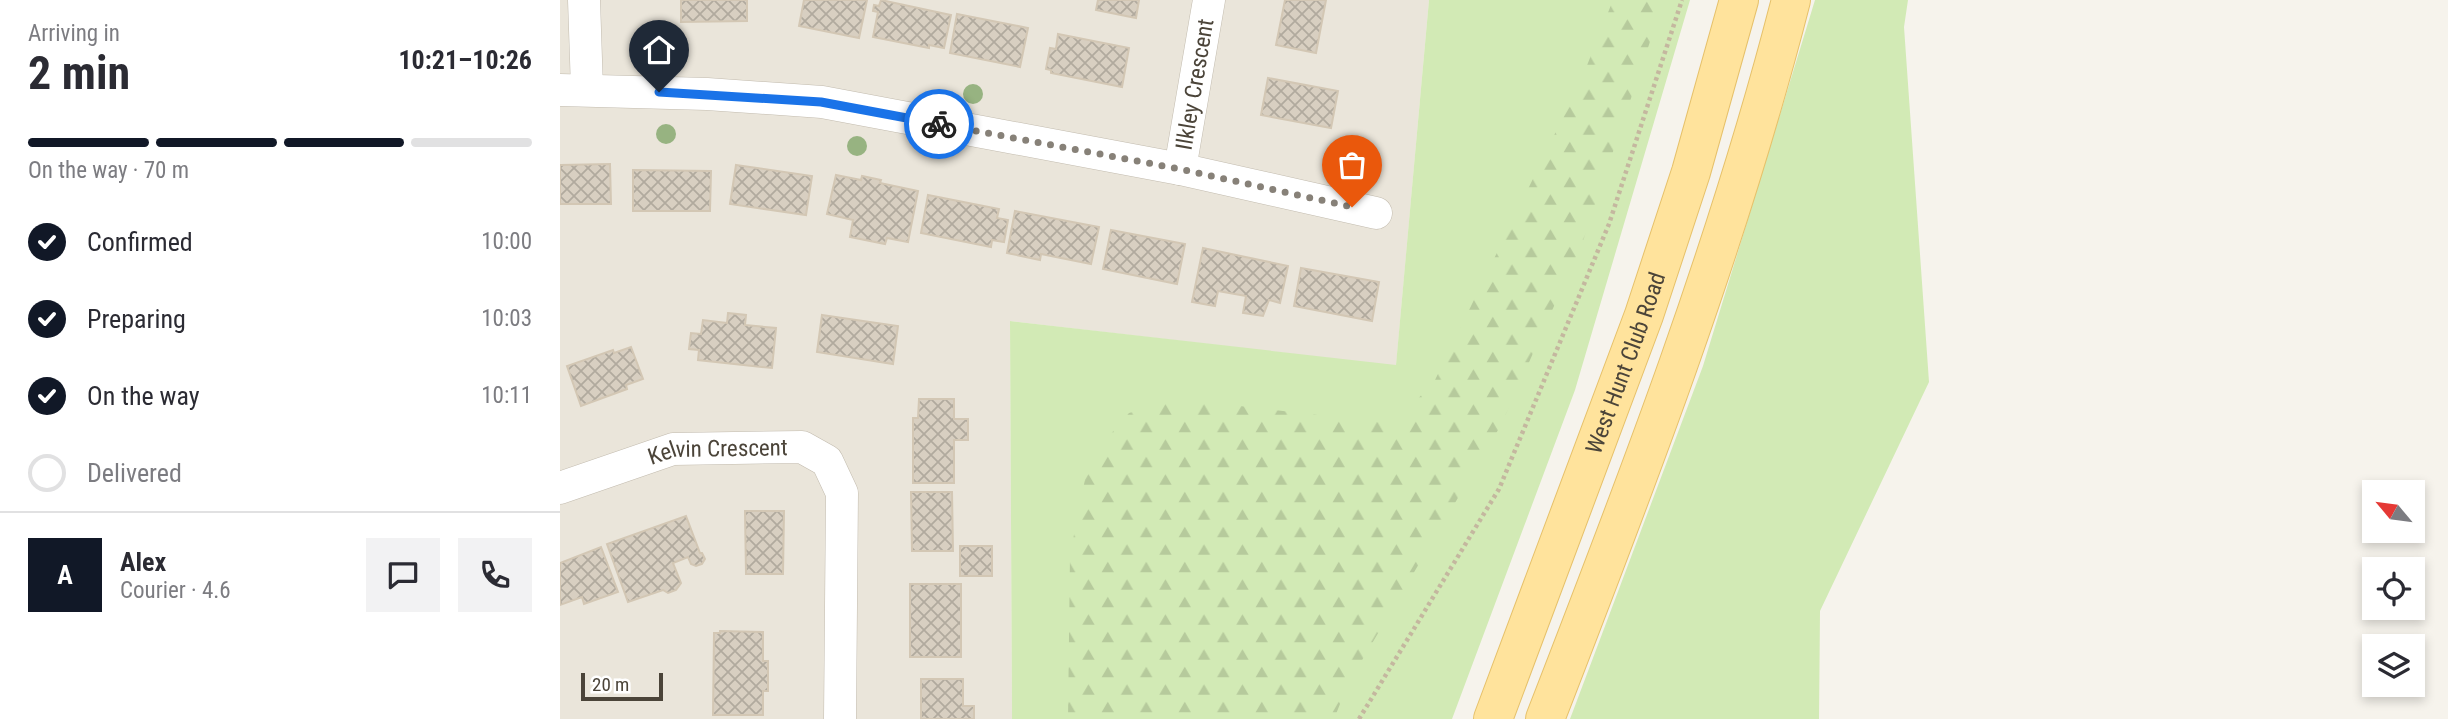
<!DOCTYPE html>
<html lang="en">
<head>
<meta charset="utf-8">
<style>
  body { margin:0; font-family:"Roboto Condensed",sans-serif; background:#f2f2f3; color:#2b2b33; height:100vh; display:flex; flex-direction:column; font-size:26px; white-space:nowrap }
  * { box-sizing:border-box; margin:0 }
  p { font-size:23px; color:#7c7c81 }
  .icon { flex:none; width:38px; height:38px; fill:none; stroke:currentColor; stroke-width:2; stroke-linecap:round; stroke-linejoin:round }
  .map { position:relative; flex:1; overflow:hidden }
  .panel { display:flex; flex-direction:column; background:#fff; width:560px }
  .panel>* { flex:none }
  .needle { width:46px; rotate:299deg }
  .fabs { position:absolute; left:1802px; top:480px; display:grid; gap:14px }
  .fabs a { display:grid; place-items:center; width:63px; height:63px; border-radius:0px; background:#fff; box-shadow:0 4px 10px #0003; font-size:35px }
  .scale { position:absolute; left:21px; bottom:18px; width:82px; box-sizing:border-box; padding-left:7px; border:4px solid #4b4439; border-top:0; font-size:19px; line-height:24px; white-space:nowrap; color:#4b4439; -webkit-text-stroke:5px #fff; paint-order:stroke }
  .pin { position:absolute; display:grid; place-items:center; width:60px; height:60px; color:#fff; margin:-72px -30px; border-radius:50% 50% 50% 0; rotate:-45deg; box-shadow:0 0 7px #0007 }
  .pin .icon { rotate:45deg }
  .courier { position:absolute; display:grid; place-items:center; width:70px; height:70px; margin:-35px; border:5px solid #1a73e8; border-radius:50%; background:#fff; color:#222; box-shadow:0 2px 9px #0007 }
  .headline em { font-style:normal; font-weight:700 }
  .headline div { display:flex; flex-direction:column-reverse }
  .headline { display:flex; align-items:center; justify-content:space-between; height:119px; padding:0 28px }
  h1 { font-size:46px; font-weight:700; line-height:52px }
  .bar { display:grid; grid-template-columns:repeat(4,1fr); gap:10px 7px; align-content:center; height:84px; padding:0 28px }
  .bar i { height:9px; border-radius:5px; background:#e1e1e2 }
  .bar .selected { background:#111827 }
  .bar p { grid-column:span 4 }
  .line { display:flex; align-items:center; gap:18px; padding:0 28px; border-top:2px solid #e1e1e2 }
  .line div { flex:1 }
  .round { display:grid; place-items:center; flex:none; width:74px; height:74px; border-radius:0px; background:#f2f2f3 }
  ol { padding:0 28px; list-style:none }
  li { display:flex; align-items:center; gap:21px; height:77px }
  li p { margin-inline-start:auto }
  li .icon { padding:7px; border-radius:50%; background:#111827; color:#fff; stroke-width:4 }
  li:last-child { color:#7c7c81 }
  li i { width:38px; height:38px; border:4px solid #e1e1e2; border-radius:50% }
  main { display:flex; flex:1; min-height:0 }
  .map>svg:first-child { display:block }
</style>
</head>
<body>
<main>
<section class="panel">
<div class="headline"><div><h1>2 min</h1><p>Arriving in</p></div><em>10:21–10:26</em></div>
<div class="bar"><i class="selected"></i><i class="selected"></i><i class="selected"></i><i></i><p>On the way · 70 m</p></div>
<ol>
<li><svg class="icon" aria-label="check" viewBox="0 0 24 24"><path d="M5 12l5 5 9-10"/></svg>Confirmed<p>10:00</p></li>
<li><svg class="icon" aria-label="check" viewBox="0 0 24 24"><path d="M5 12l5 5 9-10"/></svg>Preparing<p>10:03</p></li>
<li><svg class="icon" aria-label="check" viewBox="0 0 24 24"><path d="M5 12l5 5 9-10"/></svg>On the way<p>10:11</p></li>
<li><i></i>Delivered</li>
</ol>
<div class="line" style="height:126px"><b class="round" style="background:#111827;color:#fff">A</b><div><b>Alex</b><p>Courier · 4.6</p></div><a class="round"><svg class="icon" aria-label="chat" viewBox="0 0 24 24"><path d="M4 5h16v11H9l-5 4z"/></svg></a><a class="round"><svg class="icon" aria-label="phone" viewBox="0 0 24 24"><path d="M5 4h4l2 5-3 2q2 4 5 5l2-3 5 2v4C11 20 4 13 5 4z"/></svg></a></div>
</section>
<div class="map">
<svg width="1888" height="719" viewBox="0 0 1888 719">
  <defs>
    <pattern id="forest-firs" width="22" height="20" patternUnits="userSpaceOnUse" patternTransform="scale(1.75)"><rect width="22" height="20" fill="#d2eab5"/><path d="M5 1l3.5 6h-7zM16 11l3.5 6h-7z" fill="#b6ca9c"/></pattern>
    <pattern id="building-cross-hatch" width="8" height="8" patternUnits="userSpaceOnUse" patternTransform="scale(1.75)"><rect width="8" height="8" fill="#d8cfc1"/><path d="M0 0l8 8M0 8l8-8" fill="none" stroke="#b1aa9e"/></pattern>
  </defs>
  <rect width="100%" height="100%" fill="#f6f3ec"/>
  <path fill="#eae5da" d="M0,0H869L836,366L450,321L452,719H0Z"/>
  <g fill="#d2eab5">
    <path d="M869,0H1130L1015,390L892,719H452L450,321L836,365Z"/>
    <path d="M1255,0H1348L1344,27L1369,382L1260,611L1259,719H1010L1143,366Z"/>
  </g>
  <path fill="url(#forest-firs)" d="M1053,0H1104L1023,241L941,425L788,684L774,719H508L510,555L529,459L569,413L620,399L835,424L875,380L1022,78Z"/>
  <g fill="url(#building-cross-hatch)" stroke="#d3c7b4" stroke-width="2">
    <path d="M121,0H187V21L121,22Z"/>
    <path d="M244,0H307L299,38L239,26Z"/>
    <path d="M321,0L391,15L384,48L369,45V48L313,37L318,12L313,11L314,5L319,6Z"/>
    <path d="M538,0H579L576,18L536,10Z"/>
    <path d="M725,0H766L756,53L716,45Z"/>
    <path d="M397,14L468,28L460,67L390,53Z"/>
    <path d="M498,34L569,48L562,87L491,73V70L486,69L490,48L496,49Z"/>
    <path d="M708,78L778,91L771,128L701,115Z"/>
    <path d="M50,164L51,204H0V165Z"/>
    <path d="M176,165L252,176L246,215L170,204Z"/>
    <path d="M73,170L151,171L150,211H73Z"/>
    <path d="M276,175L301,180L302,176L321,180L320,183L358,191L348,242L327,238L325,244L290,237L293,220L267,214Z"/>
    <path d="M368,195L439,209L437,218L448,220L444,242L432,240L431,247L361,233Z"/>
    <path d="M455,211L539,227L531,264L481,254L480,260L447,253Z"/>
    <path d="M551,230L625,244L617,284L543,269Z"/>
    <path d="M643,248L728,266L720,303L709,300L703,316L683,313L686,296L658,291L655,306L632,302Z"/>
    <path d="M741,268L819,282L812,321L734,306Z"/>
    <path d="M168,313L186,315L185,325L216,328L212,368L138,360L139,350L129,349L131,333L141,334L143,320L167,323Z"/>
    <path d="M262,315L338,326L333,364L257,352Z"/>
    <path d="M71,347L83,379L66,385L67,389L21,406L7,366L53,350L54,353Z"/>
    <path d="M359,399H394V419H408V440H394V483H353V418H358Z"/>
    <path d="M351,492H392L393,551H352Z"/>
    <path d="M185,511H224L223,574H186Z"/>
    <path d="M126,516L140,553H142L145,559L142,564L136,566L131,564L128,557L113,563L121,583L116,590L108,593L103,590L68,602L47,544Z"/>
    <rect x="400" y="546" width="32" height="30"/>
    <path d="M41,547L58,592L24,604L22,597L0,605V563Z"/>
    <rect x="350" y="584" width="51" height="73"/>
    <path d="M160,631L203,632V661H208V691H203V715H153L154,633H160Z"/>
    <path d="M361,679H403V706H414V719H361Z"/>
  </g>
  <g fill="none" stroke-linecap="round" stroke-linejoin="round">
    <g stroke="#c2bbae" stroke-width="33">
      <g id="minor">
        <path d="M24,0L27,89"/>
        <path d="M0,90L147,94L262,102L620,169L816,213"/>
        <path id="s1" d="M620,169L649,0"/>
        <path id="s2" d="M0,488L113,449L242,447L267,461L282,493L280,719"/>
      </g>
    </g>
    <g stroke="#e6c16a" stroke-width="40">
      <g id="primary">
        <path id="s3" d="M933,719L1084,315L1131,172L1179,0"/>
        <path d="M985,719C1077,482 1168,246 1231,0"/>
      </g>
    </g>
    <path stroke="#c4b79f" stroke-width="4.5" stroke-dasharray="3.5 3.5" stroke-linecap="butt" d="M799,719L939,489L1049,224L1122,0"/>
    <use href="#minor" stroke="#fff" stroke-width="32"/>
    <use href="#primary" stroke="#ffe39c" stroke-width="38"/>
  </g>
  <g fill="#97b381">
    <circle cx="413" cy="94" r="10"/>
    <circle cx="106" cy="134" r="10"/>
    <circle cx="297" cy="146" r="10"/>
  </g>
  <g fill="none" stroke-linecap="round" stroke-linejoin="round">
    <path stroke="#878178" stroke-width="7" stroke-dasharray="0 12.6" d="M379,124L620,169L792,207"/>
    <path stroke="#1a73e8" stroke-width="9" d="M99,92L261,102L379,124"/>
  </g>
  <g text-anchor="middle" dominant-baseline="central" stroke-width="7" stroke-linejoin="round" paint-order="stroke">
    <g font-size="23" fill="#4b4439" stroke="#fff">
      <text stroke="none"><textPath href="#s1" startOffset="86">Ilkley Crescent</textPath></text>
      <text stroke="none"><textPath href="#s3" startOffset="380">West Hunt Club Road</textPath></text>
      <text stroke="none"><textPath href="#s2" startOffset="164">Kelvin Crescent</textPath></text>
    </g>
  </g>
</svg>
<div class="fabs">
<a><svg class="needle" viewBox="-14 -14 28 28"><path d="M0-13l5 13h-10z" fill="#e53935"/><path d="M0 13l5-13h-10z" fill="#7c7c81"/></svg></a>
<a><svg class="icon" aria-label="locate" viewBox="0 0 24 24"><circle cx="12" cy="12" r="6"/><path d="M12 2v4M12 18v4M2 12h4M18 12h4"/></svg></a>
<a><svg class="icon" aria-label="layers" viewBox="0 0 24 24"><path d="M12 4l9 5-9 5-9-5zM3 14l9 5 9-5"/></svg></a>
</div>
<div class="scale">20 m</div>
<div class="pin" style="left:792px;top:207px;background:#ea580c"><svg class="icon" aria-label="bag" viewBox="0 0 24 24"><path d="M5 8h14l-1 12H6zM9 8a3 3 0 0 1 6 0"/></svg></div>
<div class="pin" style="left:99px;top:92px;background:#1f2937"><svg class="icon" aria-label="home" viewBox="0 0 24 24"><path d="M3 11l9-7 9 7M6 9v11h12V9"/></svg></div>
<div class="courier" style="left:379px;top:124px"><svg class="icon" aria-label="bike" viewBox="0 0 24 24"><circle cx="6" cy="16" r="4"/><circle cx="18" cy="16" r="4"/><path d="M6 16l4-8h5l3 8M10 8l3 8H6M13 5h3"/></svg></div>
</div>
</main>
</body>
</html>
